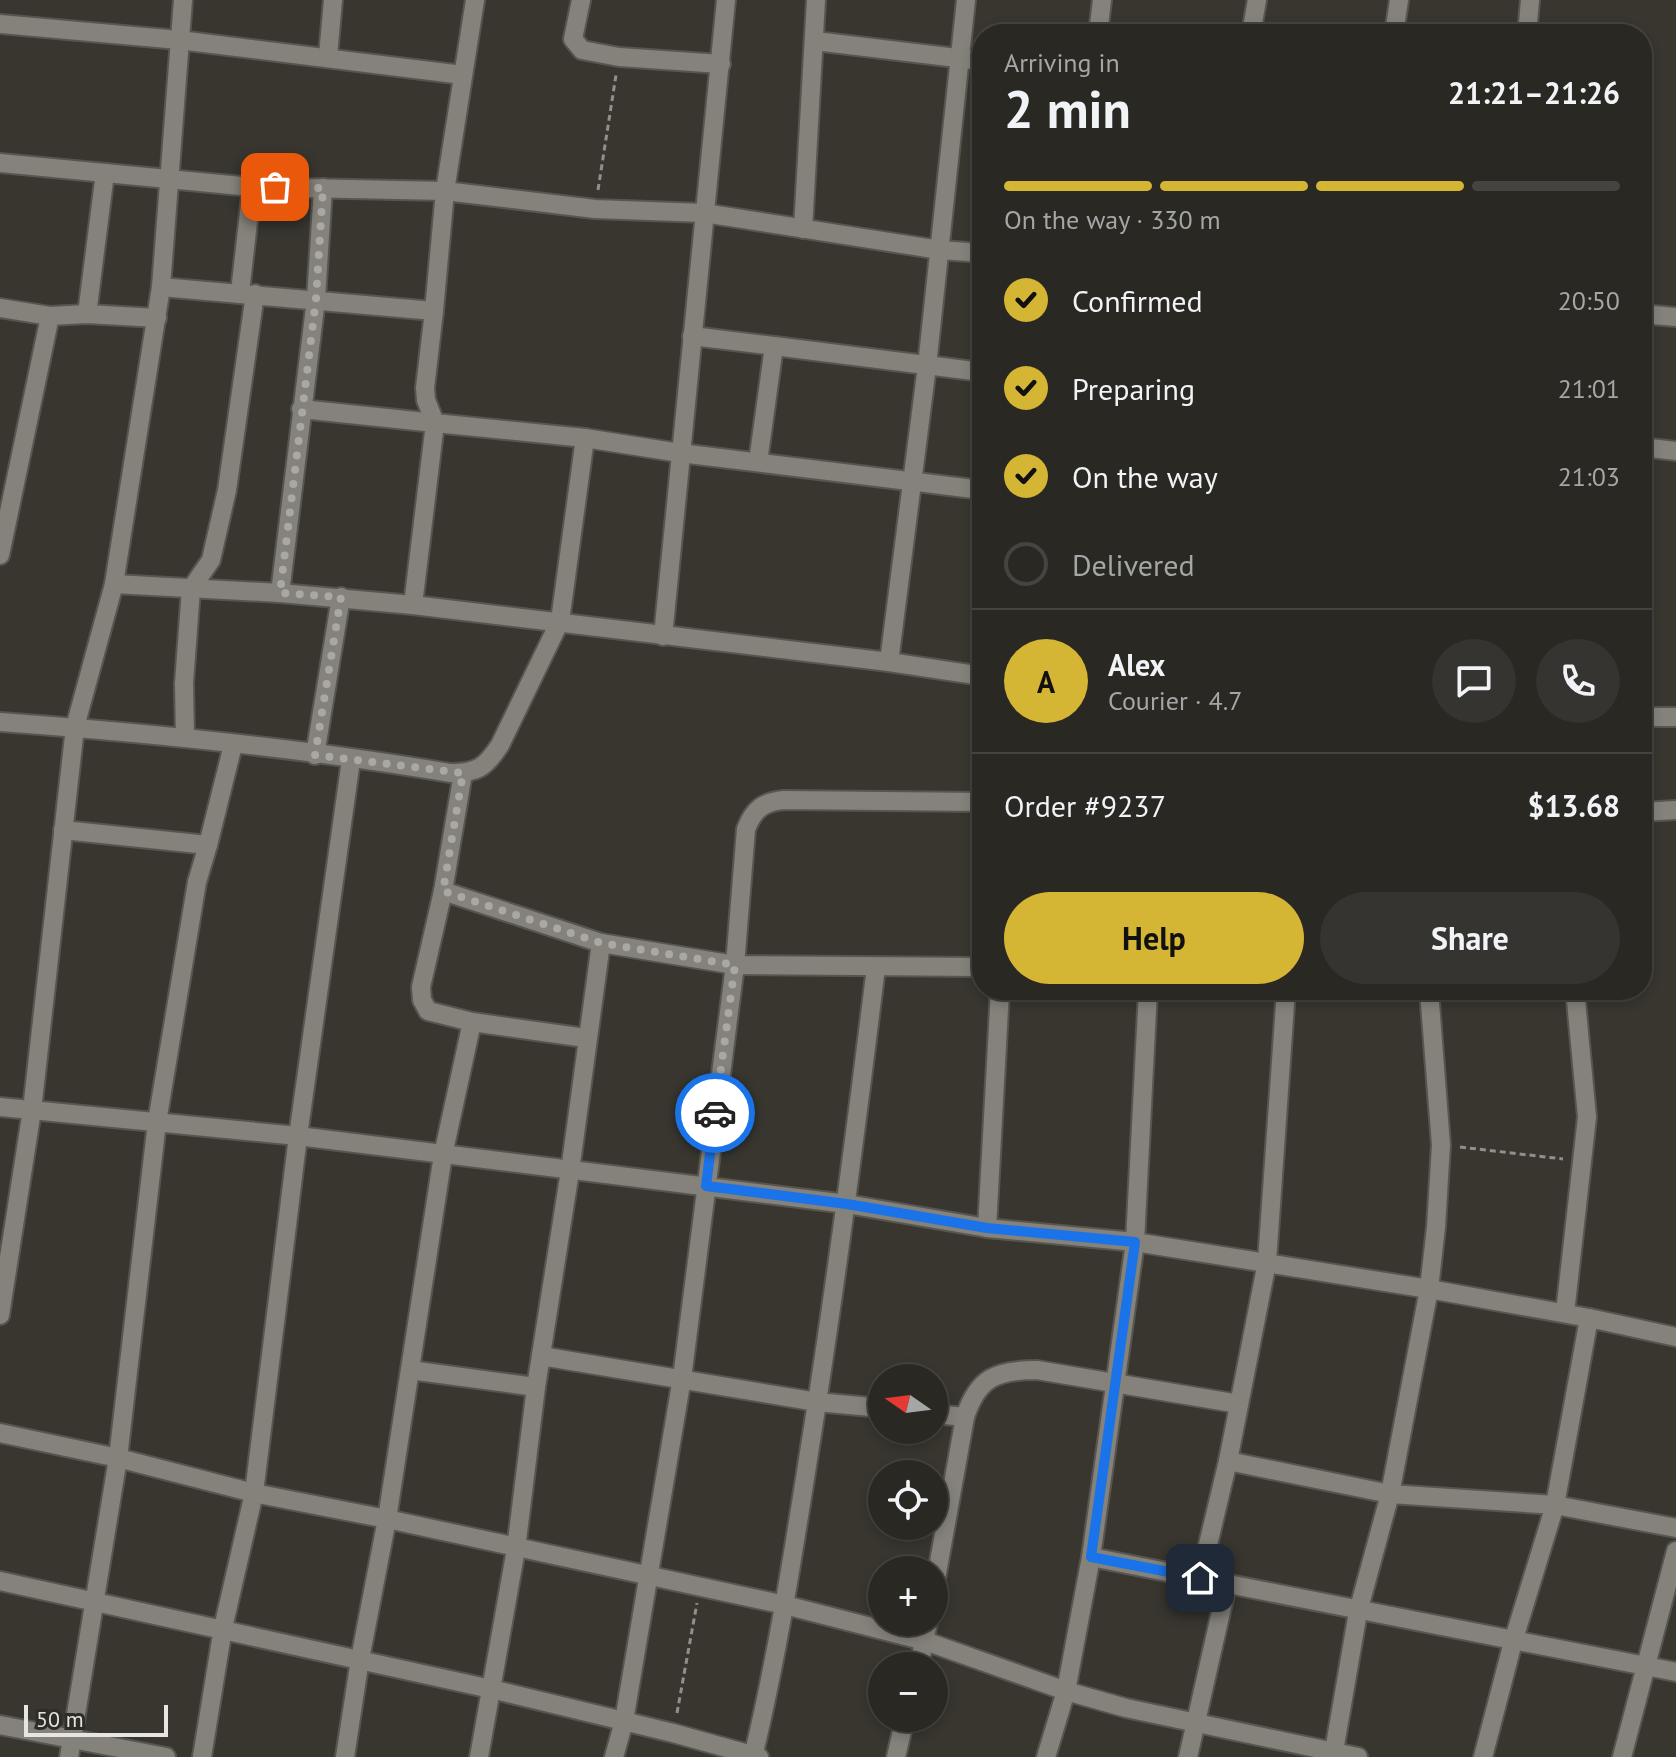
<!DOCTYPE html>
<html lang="en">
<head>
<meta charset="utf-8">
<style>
  body { margin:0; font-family:"PT Sans",sans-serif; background:#363430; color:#f1f3f6; height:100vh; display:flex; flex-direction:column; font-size:30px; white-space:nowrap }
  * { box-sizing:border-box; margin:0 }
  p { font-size:26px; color:#a5a6a6 }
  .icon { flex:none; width:44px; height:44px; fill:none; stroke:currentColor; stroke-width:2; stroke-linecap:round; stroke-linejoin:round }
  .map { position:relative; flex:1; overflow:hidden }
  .side { position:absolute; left:972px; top:24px; width:680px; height:976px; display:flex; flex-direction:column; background:#2a2823; border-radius:32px; box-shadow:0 4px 12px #0003,0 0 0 2px #464441 }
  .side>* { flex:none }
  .needle { width:52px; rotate:284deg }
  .fabs { position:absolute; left:868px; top:1364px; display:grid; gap:16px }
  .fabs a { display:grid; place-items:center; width:80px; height:80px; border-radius:50%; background:#2a2823; box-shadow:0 4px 12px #0003,0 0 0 2px #464441; font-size:40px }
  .scale { position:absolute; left:24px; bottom:20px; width:144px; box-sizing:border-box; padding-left:8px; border:4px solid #e6e5e1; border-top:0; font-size:22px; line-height:28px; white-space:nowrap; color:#e6e5e1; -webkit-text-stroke:6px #2d2c26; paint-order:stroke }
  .pin { position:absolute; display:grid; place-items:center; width:68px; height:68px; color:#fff; margin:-34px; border-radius:16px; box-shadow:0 4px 12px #0006 }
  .courier { position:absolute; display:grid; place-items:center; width:80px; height:80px; margin:-40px; border:6px solid #1a73e8; border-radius:50%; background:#fff; color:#222; box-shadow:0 2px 10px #0007 }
  .headline em { font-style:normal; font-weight:800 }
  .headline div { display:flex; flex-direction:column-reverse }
  .headline { display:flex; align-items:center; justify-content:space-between; height:136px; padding:0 32px }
  h1 { font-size:52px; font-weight:800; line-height:60px }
  .bar { display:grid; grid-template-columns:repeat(4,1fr); gap:12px 8px; align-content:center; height:96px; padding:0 32px }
  .bar i { height:10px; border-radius:6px; background:#464441 }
  .bar .current { background:#d5b534 }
  .bar p { grid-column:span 4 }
  .line { display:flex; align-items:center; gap:20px; padding:0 32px; border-top:2px solid #464441 }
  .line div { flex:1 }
  .round { display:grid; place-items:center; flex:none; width:84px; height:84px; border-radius:42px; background:#363430 }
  ol { padding:0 32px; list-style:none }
  li { display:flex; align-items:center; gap:24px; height:88px }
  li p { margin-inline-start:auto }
  li .icon { padding:8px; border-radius:50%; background:#d5b534; color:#111; stroke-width:4 }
  li:last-child { color:#a5a6a6 }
  li i { width:44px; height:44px; border:4px solid #464441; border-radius:50% }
  .cta { display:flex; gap:16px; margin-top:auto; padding:16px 32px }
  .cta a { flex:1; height:92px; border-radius:48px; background:#d5b534; color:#111; font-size:32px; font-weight:800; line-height:92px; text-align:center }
  .cta a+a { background:#363430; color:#f1f3f6 }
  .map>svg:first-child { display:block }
</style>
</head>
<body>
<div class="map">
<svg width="1676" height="1757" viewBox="0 0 1676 1757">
  <rect width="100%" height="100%" fill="#38362f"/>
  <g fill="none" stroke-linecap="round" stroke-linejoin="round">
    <g stroke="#575550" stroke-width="22">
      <g id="minor">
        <path d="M581,0L573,39L582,50L619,57L721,64"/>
        <path d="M0,24L179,40L463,75"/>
        <path d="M1098,34L1102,0"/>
        <path d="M1251,34L1257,0"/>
        <path d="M1394,34L1399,0"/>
        <path d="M1527,34L1530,0"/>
        <path d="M815,41L982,61"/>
        <path d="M328,56L333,0"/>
        <path d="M0,163L252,187L445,191L595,209L704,213L940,250L982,253"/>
        <path d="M803,229L816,0"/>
        <path d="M161,287L434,311L445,191L475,0"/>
        <path d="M240,292L252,187"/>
        <path d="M0,308L50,316"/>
        <path d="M434,311L425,388L426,400L435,423L585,438L680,453L982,490"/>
        <path d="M87,314L105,173"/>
        <path d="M1642,314L1676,317"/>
        <path d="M692,336L774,346L758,462"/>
        <path d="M774,346L982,372"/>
        <path d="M301,409L435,423L413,605"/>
        <path d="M1642,447L1676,451"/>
        <path d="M0,555L50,316L87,314L157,318"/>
        <path d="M114,584L280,593L413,605L889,662L982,676"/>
        <path d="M280,593L316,299L323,188"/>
        <path d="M663,636L726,0"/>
        <path d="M889,662L927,366L966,0"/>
        <path d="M1642,717H1676"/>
        <path d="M0,722C149,733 303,748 450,773C477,773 485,768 500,745L560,621L585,438"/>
        <path d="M185,738L184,683L191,589L211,560L227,490L255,294"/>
        <path d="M315,755L341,597"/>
        <path d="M463,773L443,891L601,943L735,965L982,967"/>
        <path d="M1642,812L1676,810"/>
        <path d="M63,830L208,845L197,882L157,1122L118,1458L69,1757"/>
        <path d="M208,845L233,745"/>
        <path d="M443,891L421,987L422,1000L428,1011L472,1022L586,1038"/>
        <path d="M0,1107L298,1136L847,1204L987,1228L1135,1242L1429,1289L1589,1318L1676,1337"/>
        <path d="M987,1228L1000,990"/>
        <path d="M1565,1313L1587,1117L1575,990"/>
        <path d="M0,1315L32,1110L75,727L114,584L161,287L183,0"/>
        <path d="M541,1356L817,1402L882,1408"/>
        <path d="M410,1370L536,1387"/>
        <path d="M934,1414L965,1417"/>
        <path d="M0,1433L118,1458L254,1493L387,1519L785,1605L925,1641L1066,1691L1126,1708L1358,1757"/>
        <path d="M1228,1461L1390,1494L1555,1505L1676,1528"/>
        <path d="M1091,1557L1676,1672"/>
        <path d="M1200,1578L1228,1461L1267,1262L1286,990"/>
        <path d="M0,1581L491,1689L673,1733L759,1757"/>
        <path d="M934,1590L965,1417C978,1377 997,1370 1037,1370L1239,1404"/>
        <path d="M919,1666L928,1622"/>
        <path d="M0,1725L166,1757"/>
        <path d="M202,1757L223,1628L254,1493L298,1136L351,760"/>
        <path d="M345,1757L360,1659L387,1519L443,1155L472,1022"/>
        <path d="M479,1757L516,1549L536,1387L570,1171L601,943"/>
        <path d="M614,1757L624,1721L682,1378L735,965L746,829C754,809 763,802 784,800L982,802"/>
        <path d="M753,1757C777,1657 793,1555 809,1453C835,1292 856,1130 876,967"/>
        <path d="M896,1757L905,1718"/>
        <path d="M1046,1757L1066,1691L1091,1557L1135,1242L1148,990"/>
        <path d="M1188,1757L1227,1585"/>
        <path d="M1333,1757L1358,1612L1390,1494L1429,1289L1436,1227L1441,1145L1429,990"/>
        <path d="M1483,1757L1513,1642L1555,1505L1589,1318"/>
        <path d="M1622,1757L1676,1551"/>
      </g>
    </g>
    <g stroke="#908f89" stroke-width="3" stroke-dasharray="6 4" stroke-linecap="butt">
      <path d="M598,190L616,75"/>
      <path d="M1460,1147L1563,1159"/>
      <path d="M677,1713L697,1603"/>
    </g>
    <use href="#minor" stroke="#84827a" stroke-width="18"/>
  </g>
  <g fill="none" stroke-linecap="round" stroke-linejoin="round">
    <path stroke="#a9a8a3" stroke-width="8" stroke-dasharray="0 14.4" d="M275,187L323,188L316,299L280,593L341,597L315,755L463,773L443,891L601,943L735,965L715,1113"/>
    <path stroke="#1a73e8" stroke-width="10" d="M715,1113L706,1186L847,1204L987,1228L1135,1242L1091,1557L1200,1578"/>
  </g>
</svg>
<div class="fabs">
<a><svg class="needle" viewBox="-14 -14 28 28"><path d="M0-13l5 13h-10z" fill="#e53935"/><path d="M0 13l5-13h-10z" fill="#a5a6a6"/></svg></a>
<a><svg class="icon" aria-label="locate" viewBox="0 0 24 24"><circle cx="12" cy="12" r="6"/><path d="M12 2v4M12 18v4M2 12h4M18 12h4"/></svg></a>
<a>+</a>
<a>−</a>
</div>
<div class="scale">50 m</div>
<div class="pin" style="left:275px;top:187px;background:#ea580c"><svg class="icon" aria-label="bag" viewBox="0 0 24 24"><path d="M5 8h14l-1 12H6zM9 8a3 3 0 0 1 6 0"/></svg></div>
<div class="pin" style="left:1200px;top:1578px;background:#1f2937"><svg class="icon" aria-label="home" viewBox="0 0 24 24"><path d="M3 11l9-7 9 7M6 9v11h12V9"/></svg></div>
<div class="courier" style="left:715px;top:1113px"><svg class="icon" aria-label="car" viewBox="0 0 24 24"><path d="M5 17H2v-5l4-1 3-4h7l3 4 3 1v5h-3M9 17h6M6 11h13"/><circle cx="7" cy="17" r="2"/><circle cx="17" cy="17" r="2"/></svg></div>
<section class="side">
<div class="headline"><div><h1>2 min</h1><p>Arriving in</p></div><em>21:21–21:26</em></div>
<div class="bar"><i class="current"></i><i class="current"></i><i class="current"></i><i></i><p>On the way · 330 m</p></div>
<ol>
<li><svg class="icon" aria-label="check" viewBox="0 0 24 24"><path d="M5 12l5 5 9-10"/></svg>Confirmed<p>20:50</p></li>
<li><svg class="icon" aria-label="check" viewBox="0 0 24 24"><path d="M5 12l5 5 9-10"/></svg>Preparing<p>21:01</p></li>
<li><svg class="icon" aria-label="check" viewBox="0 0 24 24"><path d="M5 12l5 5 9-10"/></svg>On the way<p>21:03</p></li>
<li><i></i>Delivered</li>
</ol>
<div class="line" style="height:144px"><b class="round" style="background:#d5b534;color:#111">A</b><div><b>Alex</b><p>Courier · 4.7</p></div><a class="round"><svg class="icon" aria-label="chat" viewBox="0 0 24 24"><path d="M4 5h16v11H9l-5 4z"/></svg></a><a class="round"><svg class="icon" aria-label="phone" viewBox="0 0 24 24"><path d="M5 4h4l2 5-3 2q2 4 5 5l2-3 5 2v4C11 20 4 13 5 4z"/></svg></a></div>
<div class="line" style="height:104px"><div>Order #9237</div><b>$13.68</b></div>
<div class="cta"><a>Help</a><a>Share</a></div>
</section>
</div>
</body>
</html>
